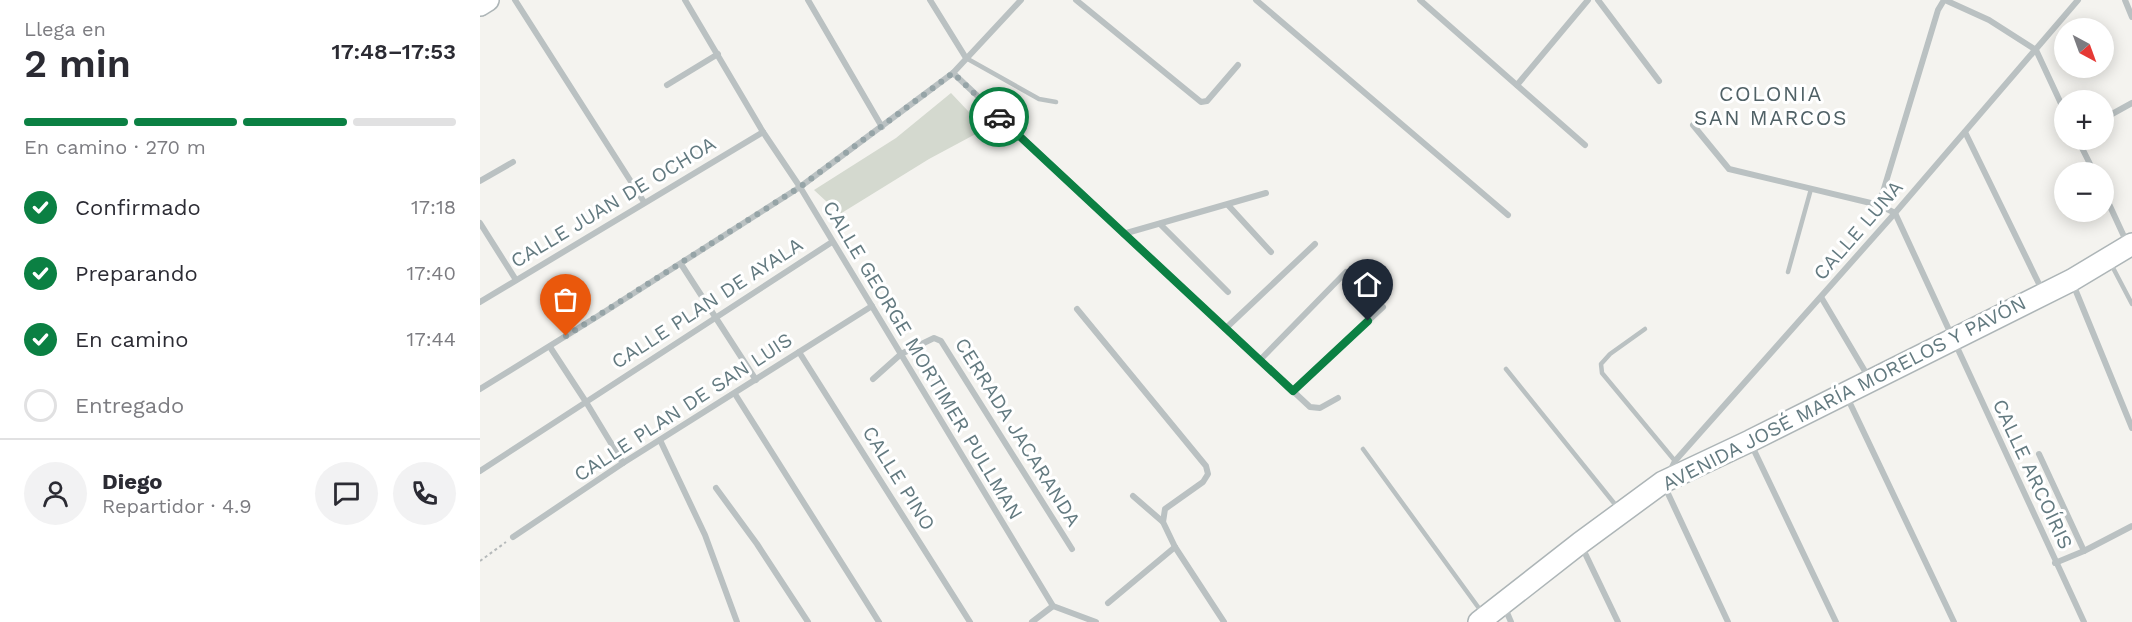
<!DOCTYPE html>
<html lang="es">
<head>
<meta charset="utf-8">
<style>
  body { margin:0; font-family:"Work Sans",sans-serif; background:#f2f2f3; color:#2b2b33; height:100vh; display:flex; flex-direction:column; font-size:22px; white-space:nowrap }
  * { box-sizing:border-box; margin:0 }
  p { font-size:20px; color:#7c7c81 }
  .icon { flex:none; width:33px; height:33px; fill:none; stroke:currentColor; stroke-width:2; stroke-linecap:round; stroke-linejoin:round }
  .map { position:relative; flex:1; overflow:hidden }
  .side { display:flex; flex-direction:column; background:#fff; width:480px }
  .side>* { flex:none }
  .needle { width:39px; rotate:139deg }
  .controls { position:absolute; left:1574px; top:18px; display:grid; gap:12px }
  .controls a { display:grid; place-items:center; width:60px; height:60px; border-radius:50%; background:#fff; box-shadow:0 3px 15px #0003; font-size:30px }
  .pin { position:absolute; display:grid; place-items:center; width:51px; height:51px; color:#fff; margin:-62px -26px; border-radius:50% 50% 50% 0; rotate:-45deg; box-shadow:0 0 6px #0007 }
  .pin .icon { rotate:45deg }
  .courier { position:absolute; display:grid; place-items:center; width:60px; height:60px; margin:-30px; border:4px solid #0b8043; border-radius:50%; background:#fff; color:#222; box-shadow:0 2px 8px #0007 }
  .overview em { font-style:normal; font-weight:600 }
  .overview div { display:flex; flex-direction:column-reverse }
  .overview { display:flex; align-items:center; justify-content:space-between; height:102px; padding:0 24px }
  h1 { font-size:39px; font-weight:600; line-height:45px }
  .bar { display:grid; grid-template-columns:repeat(4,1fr); gap:9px 6px; align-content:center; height:72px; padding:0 24px }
  .bar i { height:8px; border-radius:4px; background:#e1e1e2 }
  .bar .current { background:#0b8043 }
  .bar p { grid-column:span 4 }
  .line { display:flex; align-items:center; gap:15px; padding:0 24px; border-top:2px solid #e1e1e2 }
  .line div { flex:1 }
  .round { display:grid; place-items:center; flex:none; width:63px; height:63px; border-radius:32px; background:#f2f2f3 }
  ol { padding:0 24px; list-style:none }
  li { display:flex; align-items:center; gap:18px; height:66px }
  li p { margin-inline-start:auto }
  li .icon { padding:6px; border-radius:50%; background:#0b8043; color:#fff; stroke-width:4 }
  li:last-child { color:#7c7c81 }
  li i { width:33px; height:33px; border:3px solid #e1e1e2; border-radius:50% }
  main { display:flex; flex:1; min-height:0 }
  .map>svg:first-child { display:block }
</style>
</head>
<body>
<main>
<section class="side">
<div class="overview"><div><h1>2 min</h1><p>Llega en</p></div><em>17:48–17:53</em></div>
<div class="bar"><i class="current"></i><i class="current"></i><i class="current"></i><i></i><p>En camino · 270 m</p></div>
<ol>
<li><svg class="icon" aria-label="check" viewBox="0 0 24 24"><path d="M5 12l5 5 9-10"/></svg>Confirmado<p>17:18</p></li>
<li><svg class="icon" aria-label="check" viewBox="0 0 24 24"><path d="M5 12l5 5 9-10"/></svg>Preparando<p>17:40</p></li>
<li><svg class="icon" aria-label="check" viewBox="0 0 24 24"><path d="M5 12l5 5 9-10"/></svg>En camino<p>17:44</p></li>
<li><i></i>Entregado</li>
</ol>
<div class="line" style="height:108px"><a class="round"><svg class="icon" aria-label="person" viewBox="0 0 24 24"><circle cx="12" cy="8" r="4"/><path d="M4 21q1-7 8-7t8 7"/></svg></a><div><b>Diego</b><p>Repartidor · 4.9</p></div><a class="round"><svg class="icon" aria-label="chat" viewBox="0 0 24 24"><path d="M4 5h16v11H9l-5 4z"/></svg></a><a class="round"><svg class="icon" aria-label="phone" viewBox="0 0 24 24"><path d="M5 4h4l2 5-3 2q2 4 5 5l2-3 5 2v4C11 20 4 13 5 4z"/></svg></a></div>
</section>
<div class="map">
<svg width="1652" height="622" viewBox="0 0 1652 622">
  <rect width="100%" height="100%" fill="#f4f3ef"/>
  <path fill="#d4d9cf" d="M471,93L505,129L449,159L360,214L334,190L416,138Z"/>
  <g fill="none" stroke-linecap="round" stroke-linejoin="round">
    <g stroke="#adb5b7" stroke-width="24">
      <g id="secondary">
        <path d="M0,5L8,0"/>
        <path d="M999,622L1100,543L1183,482L1270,441L1592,280L1652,244"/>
      </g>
    </g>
    <path stroke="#b5b9ba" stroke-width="2" stroke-dasharray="3 3" stroke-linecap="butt" d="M0,561L26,542"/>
    <g stroke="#bac1c2" stroke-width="4.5">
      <path d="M486,58L559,99L576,102"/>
      <path d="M1631,264L1652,304"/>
      <path d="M1308,272L1331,189"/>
      <path d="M1165,329L1130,354L1121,364L1122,373L1195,461"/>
      <path d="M1026,369L1138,508"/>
      <path d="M883,449L1001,611"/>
    </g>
    <g stroke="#bac1c2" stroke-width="6">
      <path d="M35,0L164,202"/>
      <path d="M205,0L283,132L320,187L573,606L616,622"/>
      <path d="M328,0L402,127"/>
      <path d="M450,0L486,58"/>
      <path d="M596,0L721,102L727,101L758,65"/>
      <path d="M776,0L1028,215"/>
      <path d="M940,0L1105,145"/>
      <path d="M1118,0L1179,81"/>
      <path d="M1465,0L1509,20L1556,50L1584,110"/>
      <path d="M1645,0L1652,17"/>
      <path d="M473,73L830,407L840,408L858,398"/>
      <path d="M187,85L238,54"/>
      <path d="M1037,85L1108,0"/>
      <path d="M1623,119L1652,103"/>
      <path d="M1213,125L1249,169L1399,205L1415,213L1604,622"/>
      <path d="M1485,132L1562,290"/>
      <path d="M1598,140L1614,172"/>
      <path d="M0,181L33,162"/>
      <path d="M1623,191L1647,243"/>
      <path d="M748,205L791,252"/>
      <path d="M1399,205L1458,10L1464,0"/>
      <path d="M0,223L36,280"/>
      <path d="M680,224L748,292"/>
      <path d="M643,234L786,193"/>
      <path d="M201,264L276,380"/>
      <path d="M1593,284L1652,428"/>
      <path d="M1341,297L1389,378"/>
      <path d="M0,302L283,132"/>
      <path d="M597,309L726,466L728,474L723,482L685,509L683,522"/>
      <path d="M745,329L835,244"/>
      <path d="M70,347L106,402L143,463"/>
      <path d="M319,352L490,622"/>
      <path d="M780,360L866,272"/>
      <path d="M393,379L421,354L454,338L461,341L592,549"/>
      <path d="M0,389L118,316L320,187L473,73L541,0"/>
      <path d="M813,391L903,307"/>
      <path d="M255,394L399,622"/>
      <path d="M1367,397L1474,622"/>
      <path d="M180,440L225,535L257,622"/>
      <path d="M1271,444L1356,622"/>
      <path d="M1559,454L1604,551"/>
      <path d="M0,471L352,242"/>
      <path d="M1190,471L1195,461L1415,213L1598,0"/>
      <path d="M1184,485L1248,622"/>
      <path d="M236,488L277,544L328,622"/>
      <path d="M653,496L683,522L695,547L744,622"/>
      <path d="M33,537L143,463L392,306"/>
      <path d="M1102,547L1138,622"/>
      <path d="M1575,563L1604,551L1652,526"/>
      <path d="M628,603L695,547"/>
      <path d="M1025,608L1031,622"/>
      <path d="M552,622L573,606"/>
    </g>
    <use href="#secondary" stroke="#fff" stroke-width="21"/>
  </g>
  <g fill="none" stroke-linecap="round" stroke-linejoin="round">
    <path stroke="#96a4a7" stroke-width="6" stroke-dasharray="0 10.8" d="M86,336L320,187L473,73L519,117"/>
    <path stroke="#0b8043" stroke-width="8" d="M519,117L813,391L888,321"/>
  </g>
  <g text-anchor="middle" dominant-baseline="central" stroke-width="6" stroke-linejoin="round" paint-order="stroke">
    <g font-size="20" fill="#637a80" stroke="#fff">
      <text transform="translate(133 202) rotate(-31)">CALLE JUAN DE OCHOA</text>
      <text transform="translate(1378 230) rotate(-49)">CALLE LUNA</text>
      <text transform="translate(227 303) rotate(-33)">CALLE PLAN DE AYALA</text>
      <text transform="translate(443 360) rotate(59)">CALLE GEORGE MORTIMER PULLMAN</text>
      <text transform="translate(1364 393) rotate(-27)">AVENIDA JOSÉ MARÍA MORELOS Y PAVÓN</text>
      <text transform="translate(203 407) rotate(-33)">CALLE PLAN DE SAN LUIS</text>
      <text transform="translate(538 432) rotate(58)">CERRADA JACARANDA</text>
      <text transform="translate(1553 474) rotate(65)">CALLE ARCOÍRIS</text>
      <text transform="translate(419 478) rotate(58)">CALLE PINO</text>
    </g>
    <g font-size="21" letter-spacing="1.5" fill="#506166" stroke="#fff">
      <text x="1291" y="93">COLONIA<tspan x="1291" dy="24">SAN MARCOS</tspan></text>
    </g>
  </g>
</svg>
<div class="controls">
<a><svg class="needle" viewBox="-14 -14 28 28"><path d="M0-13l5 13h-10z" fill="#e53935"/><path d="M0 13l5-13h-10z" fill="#7c7c81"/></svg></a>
<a>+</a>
<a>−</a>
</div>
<div class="pin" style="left:86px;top:336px;background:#ea580c"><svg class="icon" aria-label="bag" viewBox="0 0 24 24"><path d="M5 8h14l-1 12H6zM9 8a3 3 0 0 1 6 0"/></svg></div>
<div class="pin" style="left:888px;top:321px;background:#1f2937"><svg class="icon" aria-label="home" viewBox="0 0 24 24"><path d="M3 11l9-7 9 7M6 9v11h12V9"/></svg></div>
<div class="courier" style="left:519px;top:117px"><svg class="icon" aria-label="car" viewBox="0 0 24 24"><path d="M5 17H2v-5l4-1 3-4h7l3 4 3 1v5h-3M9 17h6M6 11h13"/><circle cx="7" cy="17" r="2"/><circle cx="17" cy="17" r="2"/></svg></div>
</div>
</main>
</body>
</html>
